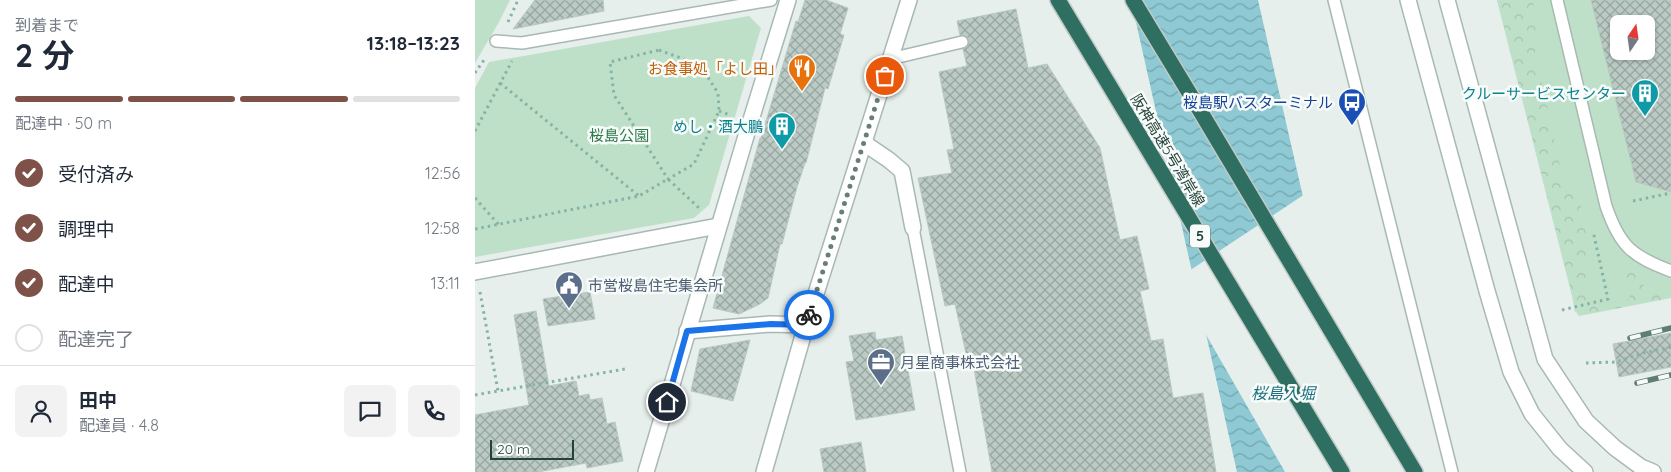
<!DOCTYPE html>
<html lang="ja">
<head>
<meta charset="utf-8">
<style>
  body { margin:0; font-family:Quicksand,"Noto Sans JP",sans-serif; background:#f2f2f3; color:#1f2937; height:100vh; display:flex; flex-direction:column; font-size:19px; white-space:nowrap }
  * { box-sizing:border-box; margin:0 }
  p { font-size:16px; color:#747a83 }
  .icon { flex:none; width:28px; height:28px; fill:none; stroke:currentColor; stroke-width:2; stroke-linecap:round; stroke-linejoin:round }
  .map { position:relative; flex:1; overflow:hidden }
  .drawer { display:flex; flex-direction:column; background:#fff; width:475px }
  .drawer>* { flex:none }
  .needle { width:32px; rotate:13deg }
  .fabs { position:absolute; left:1135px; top:15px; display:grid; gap:10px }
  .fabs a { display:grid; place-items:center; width:45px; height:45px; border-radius:8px; background:#fff; box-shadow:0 1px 4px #0004; font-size:25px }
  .scale { position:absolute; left:15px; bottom:12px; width:84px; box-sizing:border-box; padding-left:5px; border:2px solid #24423a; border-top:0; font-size:14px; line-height:18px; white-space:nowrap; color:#24423a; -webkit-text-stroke:4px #f7fbf9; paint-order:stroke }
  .pin { position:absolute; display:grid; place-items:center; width:42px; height:42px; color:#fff; margin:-21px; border:2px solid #fff; border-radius:50%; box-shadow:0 1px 5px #0007 }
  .courier { position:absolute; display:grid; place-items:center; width:50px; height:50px; margin:-25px; border:4px solid #1a73e8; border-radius:50%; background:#fff; color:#222; box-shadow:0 1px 6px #0007 }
  .overview em { font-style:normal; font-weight:700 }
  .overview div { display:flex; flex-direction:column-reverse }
  .overview { display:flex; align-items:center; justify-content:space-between; height:85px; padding:0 15px }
  h1 { font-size:32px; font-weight:700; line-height:38px }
  .bar { display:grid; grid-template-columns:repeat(4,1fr); gap:8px 5px; align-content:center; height:60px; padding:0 15px }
  .bar i { height:6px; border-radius:4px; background:#e0e1e3 }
  .bar .on { background:#7f5249 }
  .bar p { grid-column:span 4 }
  .line { display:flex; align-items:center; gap:12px; padding:0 15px; border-top:1px solid #e0e1e3 }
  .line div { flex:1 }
  .round { display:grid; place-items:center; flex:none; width:52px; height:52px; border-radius:8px; background:#f2f2f3 }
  ol { padding:0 15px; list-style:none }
  li { display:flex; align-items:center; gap:15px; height:55px }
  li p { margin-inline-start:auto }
  li .icon { padding:5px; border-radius:50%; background:#7f5249; color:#fff; stroke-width:4 }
  li:last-child { color:#747a83 }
  li i { width:28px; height:28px; border:2px solid #e0e1e3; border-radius:50% }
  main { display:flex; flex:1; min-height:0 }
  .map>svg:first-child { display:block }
</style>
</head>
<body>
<main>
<section class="drawer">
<div class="overview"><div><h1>2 分</h1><p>到着まで</p></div><em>13:18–13:23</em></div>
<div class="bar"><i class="on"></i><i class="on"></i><i class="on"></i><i></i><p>配達中 · 50 m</p></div>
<ol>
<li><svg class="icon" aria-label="check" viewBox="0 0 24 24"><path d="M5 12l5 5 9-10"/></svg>受付済み<p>12:56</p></li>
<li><svg class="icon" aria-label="check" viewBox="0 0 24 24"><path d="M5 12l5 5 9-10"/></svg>調理中<p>12:58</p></li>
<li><svg class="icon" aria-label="check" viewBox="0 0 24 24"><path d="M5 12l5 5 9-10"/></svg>配達中<p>13:11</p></li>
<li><i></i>配達完了</li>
</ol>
<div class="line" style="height:90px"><a class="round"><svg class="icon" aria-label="person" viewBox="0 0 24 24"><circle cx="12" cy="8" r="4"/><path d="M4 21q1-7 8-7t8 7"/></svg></a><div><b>田中</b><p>配達員 · 4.8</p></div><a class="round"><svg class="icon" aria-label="chat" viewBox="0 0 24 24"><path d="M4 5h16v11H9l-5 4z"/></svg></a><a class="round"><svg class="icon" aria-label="phone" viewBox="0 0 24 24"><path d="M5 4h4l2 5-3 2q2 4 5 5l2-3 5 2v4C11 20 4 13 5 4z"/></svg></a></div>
</section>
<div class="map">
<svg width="1196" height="472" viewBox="0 0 1196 472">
  <defs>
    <pattern id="forest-crowns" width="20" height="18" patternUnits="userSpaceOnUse" patternTransform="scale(1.25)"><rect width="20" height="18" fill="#bfe0c8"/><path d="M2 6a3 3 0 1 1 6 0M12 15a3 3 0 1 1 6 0" fill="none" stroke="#a4c1ad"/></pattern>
    <pattern id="water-waves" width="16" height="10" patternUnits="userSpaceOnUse" patternTransform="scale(1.25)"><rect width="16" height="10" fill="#8ec9d4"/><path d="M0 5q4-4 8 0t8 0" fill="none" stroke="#74a5ad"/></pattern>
    <pattern id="building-cross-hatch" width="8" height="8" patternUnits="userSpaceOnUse" patternTransform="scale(1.25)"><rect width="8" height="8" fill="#bbcac4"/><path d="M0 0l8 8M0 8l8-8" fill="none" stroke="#98a6a0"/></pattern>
  </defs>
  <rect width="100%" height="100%" fill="#e6efeb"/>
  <g fill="#bfe0c8" fill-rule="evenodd">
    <path d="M0,0H35L24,22L0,63Z"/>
    <path d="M1022,0H1196V292L1100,312L1097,296ZM1144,24H1171V51H1144Z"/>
    <path d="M274,16L286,28L234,205L219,218L0,257V88L14,62Z"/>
  </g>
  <path fill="url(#forest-crowns)" d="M1022,0H1057L1062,15L1059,46L1087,175L1106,206L1119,261L1109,264L1119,305L1155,299L1151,269L1166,271L1170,293L1196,288V298L1104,316L1102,314Z"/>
  <path fill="url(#water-waves)" d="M656,0H783L891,472H762Z"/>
  <path fill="#e6efeb" d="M830,194L893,472H810L726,326L714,271Z"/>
  <g fill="url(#building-cross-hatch)" stroke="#b8c9c2" fill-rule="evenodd">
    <path d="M60,0H128L129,11L38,29Z"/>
    <path d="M330,0H351L373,8L365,34L369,35L353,89L350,88L331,163H330L322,187L307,244H305L293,298L285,304L264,314L238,308L285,138H286L321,21L323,22Z"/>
    <path d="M1116,0H1196V192L1161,182ZM1144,24H1171V51H1144Z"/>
    <path d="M541,9L553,68L572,64L625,148L645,240L662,236L674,289L665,291L676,341L688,339L698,398L728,393L741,472H517L497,357L492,358L480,304L470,306L443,178L477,173L472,150L479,149L464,72L492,66L488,49L492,47L494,41L492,37L485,35L482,21Z"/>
    <path d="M115,292L120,319L73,326L68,299Z"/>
    <path d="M61,311L74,386L101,381L104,396L114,394L115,400L127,398L132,424L140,422L148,461L112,468L111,463L63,472H0V415L54,405L39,315Z"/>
    <path d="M400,332L401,340L427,336L440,410L381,420L371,362L379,361L374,336Z"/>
    <path d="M1196,333V367L1144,377L1138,344Z"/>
    <path d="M275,340L258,401L216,391L225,349Z"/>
    <path d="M386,442L391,472H349L345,449Z"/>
  </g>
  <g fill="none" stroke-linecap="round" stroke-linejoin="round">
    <g stroke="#a8b8b2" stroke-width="14">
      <g id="service">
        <path d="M859,0L977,472"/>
        <path d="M1082,0L1131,206C1145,247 1157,256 1196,271"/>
        <path d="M21,41L47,43L296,0"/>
        <path d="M415,59L487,42"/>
        <path d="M438,228L485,472"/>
      </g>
    </g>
    <g stroke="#a8b8b2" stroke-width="18">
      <g id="minor">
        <path d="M389,143L414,160L427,171L438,228"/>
        <path d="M0,272L243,226"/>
        <path d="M212,331L295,324L331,325"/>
        <path d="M171,472L271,136L313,0"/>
      </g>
    </g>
    <g stroke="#a8b8b2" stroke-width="18">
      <g id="tertiary">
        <path d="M933,0L1012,291L1036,372L1057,414L1085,449L1110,472"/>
        <path d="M972,0L1070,359L1111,421L1140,448L1166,467L1178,472"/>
        <path d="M289,472L331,325L434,0"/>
      </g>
    </g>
    <g stroke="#c2cac8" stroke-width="18">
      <g id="motorway">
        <path d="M583,0L867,472"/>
        <path d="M658,0L724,109L940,472"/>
      </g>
    </g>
    <g stroke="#86b3a5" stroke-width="3" stroke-dasharray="2.5 4" stroke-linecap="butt">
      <path d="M33,22L43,0"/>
      <path d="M184,50L225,65L243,93L244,111L219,164L193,179L139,95L135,62Z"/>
      <path d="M0,73L11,57"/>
      <path d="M25,83L164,196"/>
      <path d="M244,111L255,115"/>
      <path d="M0,131L37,61"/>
      <path d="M0,198L24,225"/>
      <path d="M1158,201L1196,193"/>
      <path d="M0,229L164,196L193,179L224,208"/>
      <path d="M5,292L23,391"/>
      <path d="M1087,310L1133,299L1118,231"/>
      <path d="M1111,363L1141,362L1168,353L1196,347"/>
      <path d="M0,395L150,369"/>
    </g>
    <use href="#service" stroke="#fff" stroke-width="11"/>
    <use href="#minor" stroke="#fff" stroke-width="15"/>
    <use href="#tertiary" stroke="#fff" stroke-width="15"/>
    <use href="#motorway" stroke="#2f6f62" stroke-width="15"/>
    <g stroke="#5f7d75" stroke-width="5.5">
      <g id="rail">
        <path d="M1155,338L1196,328"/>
        <path d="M1162,383L1196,375"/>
      </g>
    </g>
    <use href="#rail" stroke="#f7fbf9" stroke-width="4" stroke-dasharray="11" stroke-linecap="butt"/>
  </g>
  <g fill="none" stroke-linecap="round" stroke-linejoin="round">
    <path stroke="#687f78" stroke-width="5" stroke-dasharray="0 9" d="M334,315L410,76"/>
    <path stroke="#1a73e8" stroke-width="6" d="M192,402L212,331L296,324L331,325L334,315"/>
  </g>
  <defs>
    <g id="restaurant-pin" transform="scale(1.4375)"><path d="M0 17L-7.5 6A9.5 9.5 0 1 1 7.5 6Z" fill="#e8710a" stroke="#f7fbf9"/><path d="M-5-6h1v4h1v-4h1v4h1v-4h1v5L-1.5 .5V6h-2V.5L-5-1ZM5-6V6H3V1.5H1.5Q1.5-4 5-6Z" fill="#fff"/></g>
    <g id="building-pin" transform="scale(1.4375)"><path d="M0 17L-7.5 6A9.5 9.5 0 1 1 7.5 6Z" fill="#0f9aa8" stroke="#f7fbf9"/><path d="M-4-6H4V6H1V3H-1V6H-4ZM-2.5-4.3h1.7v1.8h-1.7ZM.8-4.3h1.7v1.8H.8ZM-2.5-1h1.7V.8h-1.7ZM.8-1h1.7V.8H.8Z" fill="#fff"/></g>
    <g id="bus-pin" transform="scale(1.4375)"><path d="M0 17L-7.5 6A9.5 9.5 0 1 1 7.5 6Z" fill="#1a4fb4" stroke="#f7fbf9"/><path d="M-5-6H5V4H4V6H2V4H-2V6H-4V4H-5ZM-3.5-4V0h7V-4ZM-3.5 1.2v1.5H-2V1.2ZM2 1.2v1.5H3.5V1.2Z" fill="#fff"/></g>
    <g id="civic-pin" transform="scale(1.4375)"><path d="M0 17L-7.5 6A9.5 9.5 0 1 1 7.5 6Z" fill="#5c6f8a" stroke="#f7fbf9"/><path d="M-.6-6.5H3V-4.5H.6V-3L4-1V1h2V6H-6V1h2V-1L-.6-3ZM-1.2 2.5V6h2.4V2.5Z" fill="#fff"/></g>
    <g id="office-pin" transform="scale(1.4375)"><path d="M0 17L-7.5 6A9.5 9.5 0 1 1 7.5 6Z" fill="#5c6f8a" stroke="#f7fbf9"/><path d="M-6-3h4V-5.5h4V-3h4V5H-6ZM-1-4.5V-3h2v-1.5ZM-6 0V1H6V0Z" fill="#fff"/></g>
  </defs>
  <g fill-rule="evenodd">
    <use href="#restaurant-pin" x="327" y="68"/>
    <use href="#building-pin" x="1170" y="93"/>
    <use href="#bus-pin" x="877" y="102"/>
    <use href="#building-pin" x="307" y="126"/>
    <use href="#civic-pin" x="94" y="285"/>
    <use href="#office-pin" x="406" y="362"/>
  </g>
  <g text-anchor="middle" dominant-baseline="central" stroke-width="5" stroke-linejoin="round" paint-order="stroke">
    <rect fill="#f7fbf9" stroke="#637a73" stroke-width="1" x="715" y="224.5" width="20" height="23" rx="4"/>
    <g font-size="14" font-weight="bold" fill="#24423a">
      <text x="725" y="236">5</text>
    </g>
    <g font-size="15" fill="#c56008" stroke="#f7fbf9" text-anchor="end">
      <text x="308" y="68">お食事処「よし田」</text>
    </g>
    <g font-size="15" fill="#0d838f" stroke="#f7fbf9" text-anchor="end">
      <text x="1151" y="93">クルーサービスセンター</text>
      <text x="288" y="126">めし・酒大鵬</text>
    </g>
    <g font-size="15" fill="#164399" stroke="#f7fbf9" text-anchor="end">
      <text x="858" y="102">桜島駅バスターミナル</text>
    </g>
    <g font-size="15" fill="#2d7a4b" stroke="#f7fbf9">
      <text x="144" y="135">桜島公園</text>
    </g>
    <g font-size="15" fill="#24423a" stroke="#f7fbf9">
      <text transform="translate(693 150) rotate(59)">阪神高速5号湾岸線</text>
    </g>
    <g font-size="15" fill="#4e5e75" stroke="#f7fbf9" text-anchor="start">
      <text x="113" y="285">市営桜島住宅集会所</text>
      <text x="425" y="362">月星商事株式会社</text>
    </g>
    <g font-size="16" font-style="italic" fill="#1c6f80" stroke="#f7fbf9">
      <text x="808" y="393">桜島入堀</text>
    </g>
  </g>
</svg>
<div class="fabs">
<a><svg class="needle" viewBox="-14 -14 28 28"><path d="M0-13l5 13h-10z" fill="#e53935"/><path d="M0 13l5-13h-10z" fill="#747a83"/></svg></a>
</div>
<div class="scale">20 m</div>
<div class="pin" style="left:410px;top:76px;background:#ea580c"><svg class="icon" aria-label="bag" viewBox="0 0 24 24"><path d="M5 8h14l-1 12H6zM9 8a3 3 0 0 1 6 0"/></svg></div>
<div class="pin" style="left:192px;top:402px;background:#1f2937"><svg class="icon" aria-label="home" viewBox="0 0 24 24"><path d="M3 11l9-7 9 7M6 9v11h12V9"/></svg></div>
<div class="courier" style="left:334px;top:315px"><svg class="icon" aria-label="bike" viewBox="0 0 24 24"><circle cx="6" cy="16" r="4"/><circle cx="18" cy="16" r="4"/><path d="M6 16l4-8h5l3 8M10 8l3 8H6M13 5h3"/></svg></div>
</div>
</main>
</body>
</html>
